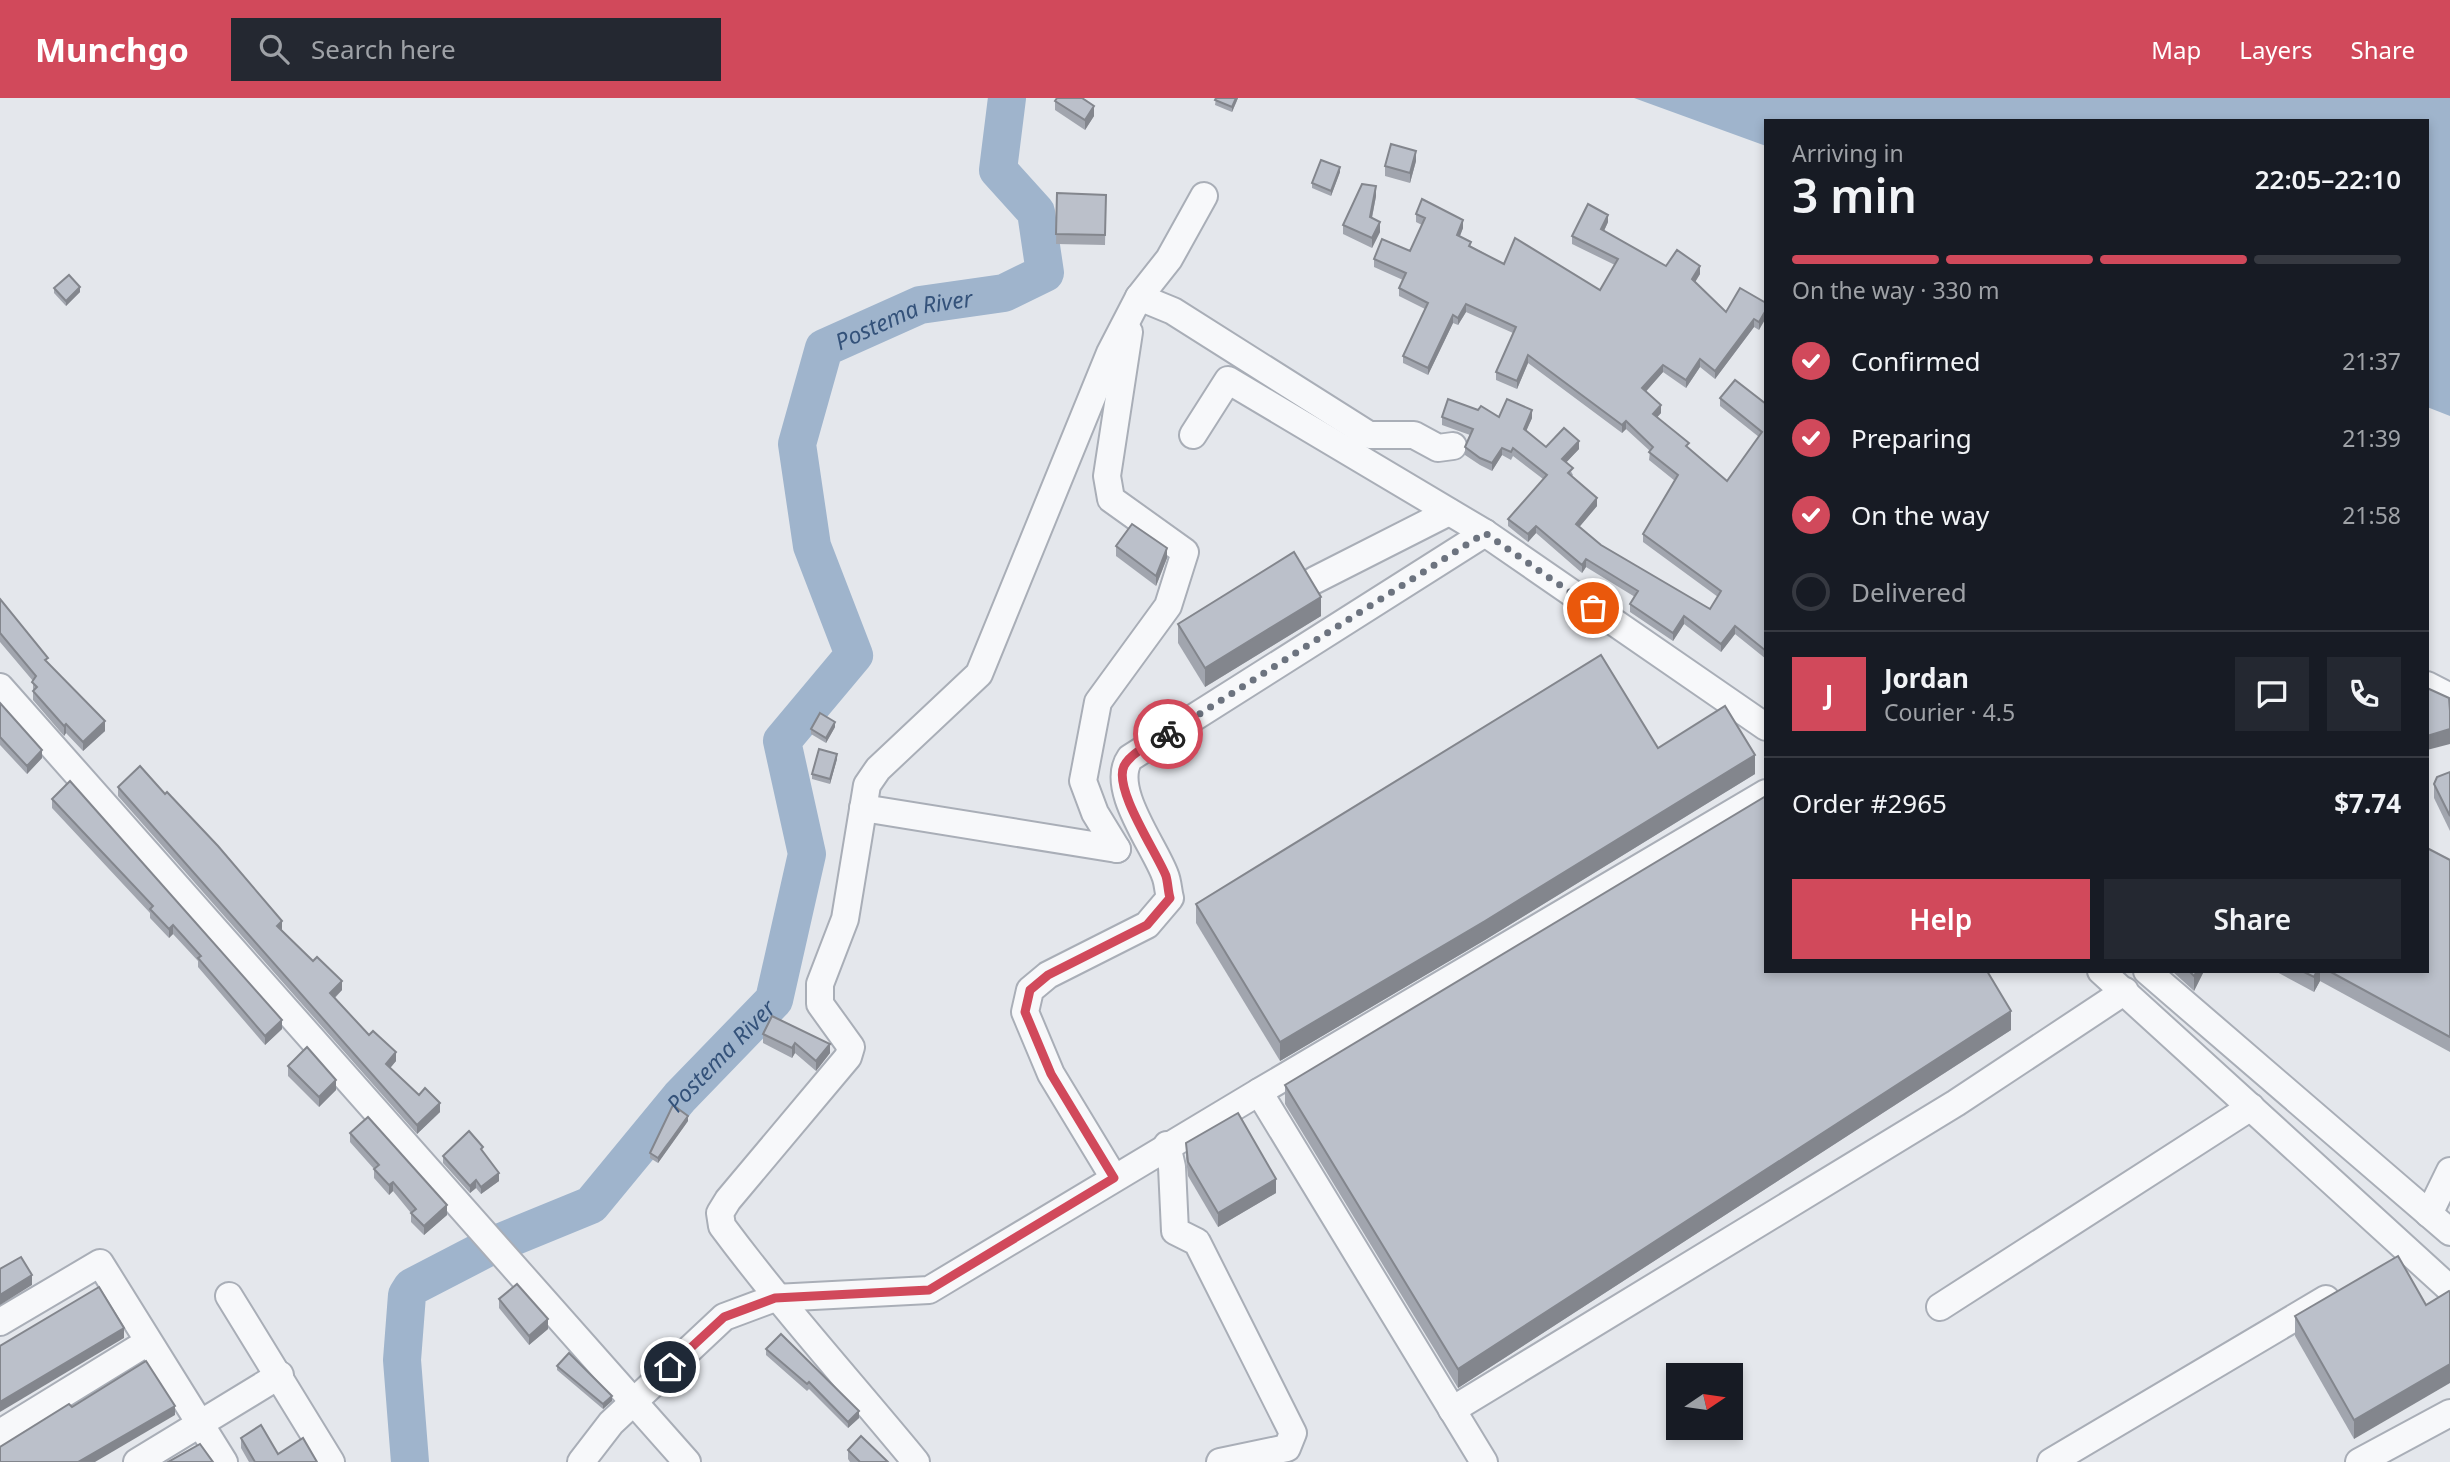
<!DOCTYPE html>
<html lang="en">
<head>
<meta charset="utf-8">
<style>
  body { margin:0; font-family:"Noto Sans",sans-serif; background:#242831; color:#f1f3f6; height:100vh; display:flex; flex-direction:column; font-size:26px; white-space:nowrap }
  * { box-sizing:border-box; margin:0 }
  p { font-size:23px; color:#9ea1a6 }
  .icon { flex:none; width:38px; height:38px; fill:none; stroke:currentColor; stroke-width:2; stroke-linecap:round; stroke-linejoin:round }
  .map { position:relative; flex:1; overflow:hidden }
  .drawer { position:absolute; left:1764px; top:21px; width:665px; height:854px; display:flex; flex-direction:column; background:#171b24; border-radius:0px; box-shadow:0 4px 10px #0003 }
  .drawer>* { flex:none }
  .needle { width:46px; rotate:77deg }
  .tools { position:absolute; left:1666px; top:1265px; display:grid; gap:14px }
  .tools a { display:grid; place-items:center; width:77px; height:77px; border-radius:0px; background:#171b24; box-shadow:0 4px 10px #0003; font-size:35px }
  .pin { position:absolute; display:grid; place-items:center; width:60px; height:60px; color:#fff; margin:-30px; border:4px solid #fff; border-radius:50%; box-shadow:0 2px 7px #0007 }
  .courier { position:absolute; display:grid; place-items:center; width:70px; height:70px; margin:-35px; border:5px solid #d1495b; border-radius:50%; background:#fff; color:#222; box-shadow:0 2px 9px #0007 }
  .headline em { font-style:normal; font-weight:600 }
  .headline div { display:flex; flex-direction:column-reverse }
  .headline { display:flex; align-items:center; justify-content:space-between; height:119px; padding:0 28px }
  h1 { font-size:46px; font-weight:600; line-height:52px }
  .bar { display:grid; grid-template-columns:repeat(4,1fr); gap:10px 7px; align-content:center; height:84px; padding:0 28px }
  .bar i { height:9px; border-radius:5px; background:#363941 }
  .bar .selected { background:#d1495b }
  .bar p { grid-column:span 4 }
  .line { display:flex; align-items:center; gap:18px; padding:0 28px; border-top:2px solid #363941 }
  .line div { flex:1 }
  .round { display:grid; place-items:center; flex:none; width:74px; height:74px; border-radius:0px; background:#242831 }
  ol { padding:0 28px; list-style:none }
  li { display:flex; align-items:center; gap:21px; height:77px }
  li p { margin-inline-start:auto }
  li .icon { padding:7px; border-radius:50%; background:#d1495b; color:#fff; stroke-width:4 }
  li:last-child { color:#9ea1a6 }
  li i { width:38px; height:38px; border:4px solid #363941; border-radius:50% }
  .primary-button { display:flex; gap:14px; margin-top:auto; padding:14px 28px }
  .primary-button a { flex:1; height:80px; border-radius:0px; background:#d1495b; color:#fff; font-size:28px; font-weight:600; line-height:80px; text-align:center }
  .primary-button a+a { background:#242831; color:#f1f3f6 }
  header { display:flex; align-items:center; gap:42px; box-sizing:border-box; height:98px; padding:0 35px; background:#d1495b; color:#fff }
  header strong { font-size:33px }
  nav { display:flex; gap:38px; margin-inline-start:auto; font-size:24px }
  .search { width:490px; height:63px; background:#242831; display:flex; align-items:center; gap:18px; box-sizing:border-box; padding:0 24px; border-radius:0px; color:#9ea1a6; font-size:26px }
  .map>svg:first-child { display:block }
</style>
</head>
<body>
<header>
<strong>Munchgo</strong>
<div class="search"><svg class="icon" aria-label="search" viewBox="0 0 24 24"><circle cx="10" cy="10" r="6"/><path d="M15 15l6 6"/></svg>Search here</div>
<nav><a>Map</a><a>Layers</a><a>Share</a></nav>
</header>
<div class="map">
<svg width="2450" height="1364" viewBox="0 0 2450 1364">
  <rect width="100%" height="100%" fill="#e4e7ec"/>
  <path fill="#9fb4cc" d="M1634,0H2450V318L2427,309V23H1766V48Z"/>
  <path fill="#e4e7ec" d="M2450,397V445L2440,458L2427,448V426Z"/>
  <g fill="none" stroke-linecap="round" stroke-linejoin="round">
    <path stroke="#9fb4cc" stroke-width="38" id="s1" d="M410,1364L402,1262L407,1197L412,1189L491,1148L591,1107L680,999L774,902L807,756L782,643L854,557L812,448L797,346L824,250L920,207L1004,195L1045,175L1036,114L998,72L1007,0"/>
    <g stroke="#a9aeb7" stroke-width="30">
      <g id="minor">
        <path d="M1139,199L1173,213L1369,337H1414L1438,350L1453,348"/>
        <path d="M1193,337L1228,282L1485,435L1766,629"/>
        <path d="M1315,482L1449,414"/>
        <path d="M2427,587L2450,599"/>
        <path d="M0,589L687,1364"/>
        <path d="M863,710L1117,751"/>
        <path d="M1117,751L1095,715L1083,683L1098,604L1168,508L1185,454L1111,401L1107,378L1129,234"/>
        <path d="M2101,873L2450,1191"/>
        <path d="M2147,873L2450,1134"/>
        <path d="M1167,1047L1172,1069L1175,1133L1197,1144L1293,1335L1287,1350L1220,1364"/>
        <path d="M1114,1080L1051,976L1025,914L1030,892L1048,877L1147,827L1170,800C1168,793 1168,784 1165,777C1154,747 1109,690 1130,660L1485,435"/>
        <path d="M2429,1116L2450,1073"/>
        <path d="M229,1198L331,1364"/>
        <path d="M1940,1209L2251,1009"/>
        <path d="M0,1224L100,1165L224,1364"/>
        <path d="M1452,1312L1956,1005L2125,893"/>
        <path d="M0,1335L148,1244"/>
        <path d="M137,1364L280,1277"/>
        <path d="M581,1364L611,1325L724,1219L775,1200L929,1192L1259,994"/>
        <path d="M916,1364C851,1285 783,1210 722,1128L720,1115L728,1102L848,959L851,949L820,906V886L845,821L867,687L878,671L979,576L1110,255L1139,199L1169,161L1204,98"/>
        <path d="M1484,1364L1259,994L1766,695"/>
        <path d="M2051,1364L2326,1201"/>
        <path d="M2359,1364L2450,1315"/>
      </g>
    </g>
    <use href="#minor" stroke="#f7f8fa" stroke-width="26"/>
  </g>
  <g fill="#a1a5ae">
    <path d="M1216,0H1238L1232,14L1215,7Z"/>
    <path d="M1055,3L1094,18L1085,32L1055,12Z"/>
    <path d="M1416,63L1410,85L1385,78V68Z"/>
    <path d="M1340,74L1331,98L1312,90V85Z"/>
    <path d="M1057,95L1106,97L1105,147L1056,146Z"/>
    <path d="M1376,98L1372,120L1380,134L1372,150L1343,136V127Z"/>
    <path d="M1416,116L1463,130L1460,138L1471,148L1504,166L1600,192L1615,167L1572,146V138L1608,124L1604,133L1666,168L1700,176L1695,184L1726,214L1766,205L1759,232L1754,229L1715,281L1700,269L1686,290L1663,274L1646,293L1661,315L1657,319L1689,351L1727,383L1759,339L1720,308V300L1766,306V561L1735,536L1721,554L1684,526L1673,543L1630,514V506L1635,499L1586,469L1582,475L1536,435L1528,444L1508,428V421L1543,381L1513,358L1511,362L1502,357L1492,373L1480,367L1465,357V349L1470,337L1442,327V319L1478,312L1499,319L1532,320L1526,333L1546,349L1579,351L1566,364L1573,377L1572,378L1597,408L1579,429L1601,447L1710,511L1718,499L1643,444V436L1675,383L1649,362L1650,353L1626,331L1622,335L1528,265L1517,291L1496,282V274L1513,235L1466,214L1458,227L1453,225L1428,277L1403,265V258L1425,211L1399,198V190L1403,182L1374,169V161L1410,153L1422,127L1416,124Z"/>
    <path d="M54,190L80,194L66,208L54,195Z"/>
    <path d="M1116,448L1167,460L1156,488L1116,458Z"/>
    <path d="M0,501L48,566L105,633L83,653L66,635L64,638L33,602V583L0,544Z"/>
    <path d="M1321,518L1205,589L1178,545V526Z"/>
    <path d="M0,605L42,660L27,676L0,647Z"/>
    <path d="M835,629L826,645L811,636V631Z"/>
    <path d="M1658,650L1755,676L1485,842L1280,963L1196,825V806Z"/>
    <path d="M837,661L830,686L812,681V676Z"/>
    <path d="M2450,674V733L2434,700V686Z"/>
    <path d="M118,689L282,832L342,892L335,900L369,937L396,963L390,970L419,997L440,1014L417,1036L118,698Z"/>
    <path d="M52,701L282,931L265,947L198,869V863L173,836L169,840L150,820V815L52,710Z"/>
    <path d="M2450,762V954L2320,883L2314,894L2275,873H2427Z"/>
    <path d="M2172,873H2204L2194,893Z"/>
    <path d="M2011,932L1458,1290L1285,1006V987Z"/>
    <path d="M763,936L830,955L816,973L795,955L792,960L763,945Z"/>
    <path d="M288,968L336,992L319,1009L288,978Z"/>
    <path d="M688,1023L658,1065L650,1060V1055Z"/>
    <path d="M350,1035L447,1117L424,1137L411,1124V1115L393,1093L389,1097L374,1080V1071L350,1044Z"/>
    <path d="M1186,1045L1276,1095L1218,1129L1188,1078L1186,1060Z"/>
    <path d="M483,1055L499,1083L481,1096L476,1090L470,1095L443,1065V1058Z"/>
    <path d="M499,1201L548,1231L529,1247L499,1210Z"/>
    <path d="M2426,1207L2354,1341L2295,1238V1218Z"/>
    <path d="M766,1251L859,1320L848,1330L809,1291L807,1293L766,1257Z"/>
    <path d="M557,1268L612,1303L603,1311L557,1272Z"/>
    <path d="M241,1340L278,1356L317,1364H249L241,1350Z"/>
    <path d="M848,1352L888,1364H850L848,1361Z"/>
  </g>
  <g fill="#83868d">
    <path d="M1236,0H1238L1232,14V9Z"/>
    <path d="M1094,8V18L1085,32V22Z"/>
    <path d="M1416,53V63L1410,85V75Z"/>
    <path d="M1340,69V74L1331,98V93Z"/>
    <path d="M1376,88V98L1370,129V119Z"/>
    <path d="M1608,117V124L1601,139V131Z"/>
    <path d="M1463,122V130L1457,145V137Z"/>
    <path d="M1380,124V134L1372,150V140Z"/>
    <path d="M1700,168V176L1692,189V181Z"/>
    <path d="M80,189V194L66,208V203Z"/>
    <path d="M1466,206V214L1458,227V220Z"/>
    <path d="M1766,212V220L1759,232V224Z"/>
    <path d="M1453,217V225L1428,277V270Z"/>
    <path d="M1754,221V229L1715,281V273Z"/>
    <path d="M1528,257V265L1517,291V283Z"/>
    <path d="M1700,261V269L1686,290V282Z"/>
    <path d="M1663,267V274L1642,298V290Z"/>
    <path d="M1661,307V315L1653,324V316Z"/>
    <path d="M1532,312V320L1524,338V331Z"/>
    <path d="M1626,323V331L1622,335V327Z"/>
    <path d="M1579,343V351L1562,369V361Z"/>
    <path d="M1502,350V357L1492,373V365Z"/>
    <path d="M1597,400V408L1576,433V426Z"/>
    <path d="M1536,428V435L1528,444V436Z"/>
    <path d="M1167,450V460L1156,488V478Z"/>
    <path d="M1586,461V469L1582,475V467Z"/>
    <path d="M1321,499V518L1205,589V570Z"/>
    <path d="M1684,518V526L1673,543V535Z"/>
    <path d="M1735,528V536L1721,554V546Z"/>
    <path d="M105,623V633L83,653V644Z"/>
    <path d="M835,624V629L826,645V640Z"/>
    <path d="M66,626V635L64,638V628Z"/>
    <path d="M2450,631V646L2427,652V638Z"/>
    <path d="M42,652V660L27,676V668Z"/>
    <path d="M837,656V661L830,686V681Z"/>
    <path d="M1755,657V676L1485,842L1280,963V944Z"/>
    <path d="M282,823V832L277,828Z"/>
    <path d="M173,827V836L169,840V831Z"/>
    <path d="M2197,873H2204L2194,893V878Z"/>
    <path d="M2317,873H2320V883L2314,894V879Z"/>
    <path d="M342,883V892L330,904V895Z"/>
    <path d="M2011,913V932L1458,1290V1271Z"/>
    <path d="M282,922V931L265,947V938Z"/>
    <path d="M795,945V955L792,960V950Z"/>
    <path d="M830,946V955L816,973V963Z"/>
    <path d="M396,954V963L386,975V966Z"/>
    <path d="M336,982V992L319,1009V999Z"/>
    <path d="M440,1005V1014L417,1036V1027Z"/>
    <path d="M688,1018V1023L658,1065V1060Z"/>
    <path d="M499,1075V1083L481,1096V1089Z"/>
    <path d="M1276,1081V1095L1218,1129V1115Z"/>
    <path d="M476,1082V1090L470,1095V1088Z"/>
    <path d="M393,1084V1093L389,1097V1087Z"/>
    <path d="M447,1107V1117L424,1137V1128Z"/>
    <path d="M32,1177V1187L0,1207V1197Z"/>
    <path d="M548,1221V1231L529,1247V1238Z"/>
    <path d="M124,1230V1240L0,1314V1304Z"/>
    <path d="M2450,1266V1285L2354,1341V1322Z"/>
    <path d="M612,1298V1303L603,1311V1306Z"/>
    <path d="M175,1308V1317L95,1364H78Z"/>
    <path d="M859,1313V1320L848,1330V1324Z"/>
  </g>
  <g fill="#bbc0ca" stroke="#83868d" stroke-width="2">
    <path d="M1057,0H1082L1094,8L1085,22L1055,3Z"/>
    <path d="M1216,0H1236L1232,9L1215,2Z"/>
    <path d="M1391,46L1416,53L1410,75L1385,68Z"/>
    <path d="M1321,62L1340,69L1331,93L1312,85Z"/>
    <path d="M1362,86L1376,88L1370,119L1380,124L1372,140L1343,127Z"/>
    <path d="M1057,95L1106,97L1105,137L1056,136Z"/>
    <path d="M1422,101L1463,122L1457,137L1471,144L1469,148L1504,166L1515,140L1600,192L1618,161L1572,138L1588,106L1608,117L1601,131L1666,168L1677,152L1700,168L1692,181L1726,214L1740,190L1766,205V212L1759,224L1754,221L1715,273L1700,261L1686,282L1663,267L1642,290L1661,307L1653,316L1689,345L1686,348L1727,383L1762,334L1720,300L1735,282L1766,306V553L1735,528L1721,546L1684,518L1673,535L1630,506L1638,493L1586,461L1582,467L1536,428L1528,436L1508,421L1547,377L1513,350L1511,354L1502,350L1492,365L1480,360L1465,349L1473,331L1442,319L1448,301L1478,312L1481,308L1499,319L1507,301L1532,312L1524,331L1546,349L1564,330L1579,343L1562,361L1573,370L1568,375L1597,400L1576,426L1601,447L1710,511L1721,493L1643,436L1678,377L1649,354L1653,349L1626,323L1622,327L1528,257L1517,283L1496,274L1516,229L1466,206L1458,220L1453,217L1428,270L1403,258L1428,205L1399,190L1406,175L1374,161L1382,141L1410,153L1425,120L1416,116Z"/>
    <path d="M69,177L80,189L66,203L54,190Z"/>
    <path d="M1132,426L1167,450L1156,478L1116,448Z"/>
    <path d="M1294,454L1321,499L1205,570L1178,526Z"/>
    <path d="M0,501L48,560L45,562L105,623L83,644L66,626L64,628L33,593L37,589L32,584L36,578L0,535Z"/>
    <path d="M1601,557L1658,650L1725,608L1755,657L1485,823L1280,944L1196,806Z"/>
    <path d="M2427,590L2449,600L2450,613V631L2427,638Z"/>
    <path d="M0,605L42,652L27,668L0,639Z"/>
    <path d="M820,615L835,624L826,640L811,631Z"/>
    <path d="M819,651L837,656L830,681L812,676Z"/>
    <path d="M140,668L165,696L167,694L218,748L282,823L277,828L313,863L317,859L342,883L330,895L369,937L373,933L396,954L386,966L419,997L425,990L440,1005L417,1027L118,689Z"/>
    <path d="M2450,674V718L2434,686L2437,679Z"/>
    <path d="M70,683L282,922L265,938L198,860L201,858L173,827L169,831L150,811L153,808L52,701Z"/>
    <path d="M1766,698V873H1987L2011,913L1458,1271L1285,987Z"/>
    <path d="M2427,750L2450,762V939L2329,873H2427Z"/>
    <path d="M2189,873H2197L2194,878Z"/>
    <path d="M2302,873H2317L2314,879Z"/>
    <path d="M772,918L830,946L816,963L795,945L792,950L763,936Z"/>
    <path d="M307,949L336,982L319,999L288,968Z"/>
    <path d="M673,1007L688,1018L658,1060L650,1055Z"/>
    <path d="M1238,1015L1276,1081L1218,1115L1188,1064L1186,1045Z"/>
    <path d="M368,1019L447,1107L424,1128L411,1115L416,1111L393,1084L389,1087L374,1071L379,1067L350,1035Z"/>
    <path d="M469,1033L483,1049L481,1051L499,1075L481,1089L476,1082L470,1088L443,1058Z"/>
    <path d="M2398,1158L2426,1207L2449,1193L2450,1194V1266L2354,1322L2295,1218Z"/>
    <path d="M21,1159L32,1177L0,1197V1171Z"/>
    <path d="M517,1186L548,1221L529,1238L499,1201Z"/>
    <path d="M99,1189L124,1230L0,1304V1248Z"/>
    <path d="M781,1236L859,1313L848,1324L809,1284L807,1286L766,1251Z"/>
    <path d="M569,1255L612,1298L603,1306L557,1268Z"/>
    <path d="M146,1263L175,1308L78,1364H0V1349L69,1306L72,1309Z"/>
    <path d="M261,1327L278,1356L303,1340L317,1364H255L241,1340Z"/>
    <path d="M861,1338L888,1364H860L848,1352Z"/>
    <path d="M200,1346L213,1364H168Z"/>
  </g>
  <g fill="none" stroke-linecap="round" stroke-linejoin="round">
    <path stroke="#6c737f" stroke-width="7" stroke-dasharray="0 12.6" d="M1168,636L1485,435L1593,510"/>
    <path stroke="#d1495b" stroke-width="9" d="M670,1269L724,1219L775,1200L929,1192L1114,1080L1051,976L1025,914L1030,892L1048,877L1147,827L1170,800C1168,793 1168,785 1166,778C1157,755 1113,691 1124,668C1132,653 1155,644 1168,636"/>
  </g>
  <g text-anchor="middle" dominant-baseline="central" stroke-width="6" stroke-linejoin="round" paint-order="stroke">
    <g font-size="23" font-style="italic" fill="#34527a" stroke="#f4f6f9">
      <text stroke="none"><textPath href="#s1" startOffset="1432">Postema River</textPath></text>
      <text stroke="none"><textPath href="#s1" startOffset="572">Postema River</textPath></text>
    </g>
  </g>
</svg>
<div class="tools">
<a><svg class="needle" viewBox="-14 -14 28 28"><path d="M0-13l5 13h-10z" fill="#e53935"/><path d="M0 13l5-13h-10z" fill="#9ea1a6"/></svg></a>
</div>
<div class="pin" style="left:1593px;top:510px;background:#ea580c"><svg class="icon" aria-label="bag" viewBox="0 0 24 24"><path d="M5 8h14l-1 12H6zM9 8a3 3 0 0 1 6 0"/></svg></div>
<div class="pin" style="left:670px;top:1269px;background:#1f2937"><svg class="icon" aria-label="home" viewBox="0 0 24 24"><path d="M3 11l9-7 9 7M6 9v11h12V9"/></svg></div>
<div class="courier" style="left:1168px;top:636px"><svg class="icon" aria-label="bike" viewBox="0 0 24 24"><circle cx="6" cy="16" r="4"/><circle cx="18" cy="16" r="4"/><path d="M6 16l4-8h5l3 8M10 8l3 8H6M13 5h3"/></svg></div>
<section class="drawer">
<div class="headline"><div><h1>3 min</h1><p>Arriving in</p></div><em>22:05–22:10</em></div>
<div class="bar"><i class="selected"></i><i class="selected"></i><i class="selected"></i><i></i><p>On the way · 330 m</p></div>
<ol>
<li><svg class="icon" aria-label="check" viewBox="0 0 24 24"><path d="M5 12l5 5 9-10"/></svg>Confirmed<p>21:37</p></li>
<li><svg class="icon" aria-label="check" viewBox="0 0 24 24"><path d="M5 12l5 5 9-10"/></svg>Preparing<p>21:39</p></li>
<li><svg class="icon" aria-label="check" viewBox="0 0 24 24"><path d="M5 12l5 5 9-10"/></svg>On the way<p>21:58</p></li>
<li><i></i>Delivered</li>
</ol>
<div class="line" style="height:126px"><b class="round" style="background:#d1495b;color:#fff">J</b><div><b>Jordan</b><p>Courier · 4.5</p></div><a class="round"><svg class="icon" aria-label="chat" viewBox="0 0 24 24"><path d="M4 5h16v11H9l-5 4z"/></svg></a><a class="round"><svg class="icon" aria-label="phone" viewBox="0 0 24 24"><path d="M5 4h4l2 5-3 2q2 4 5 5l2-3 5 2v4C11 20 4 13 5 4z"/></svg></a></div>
<div class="line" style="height:91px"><div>Order #2965</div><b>$7.74</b></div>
<div class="primary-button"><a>Help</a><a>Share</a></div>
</section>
</div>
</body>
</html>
